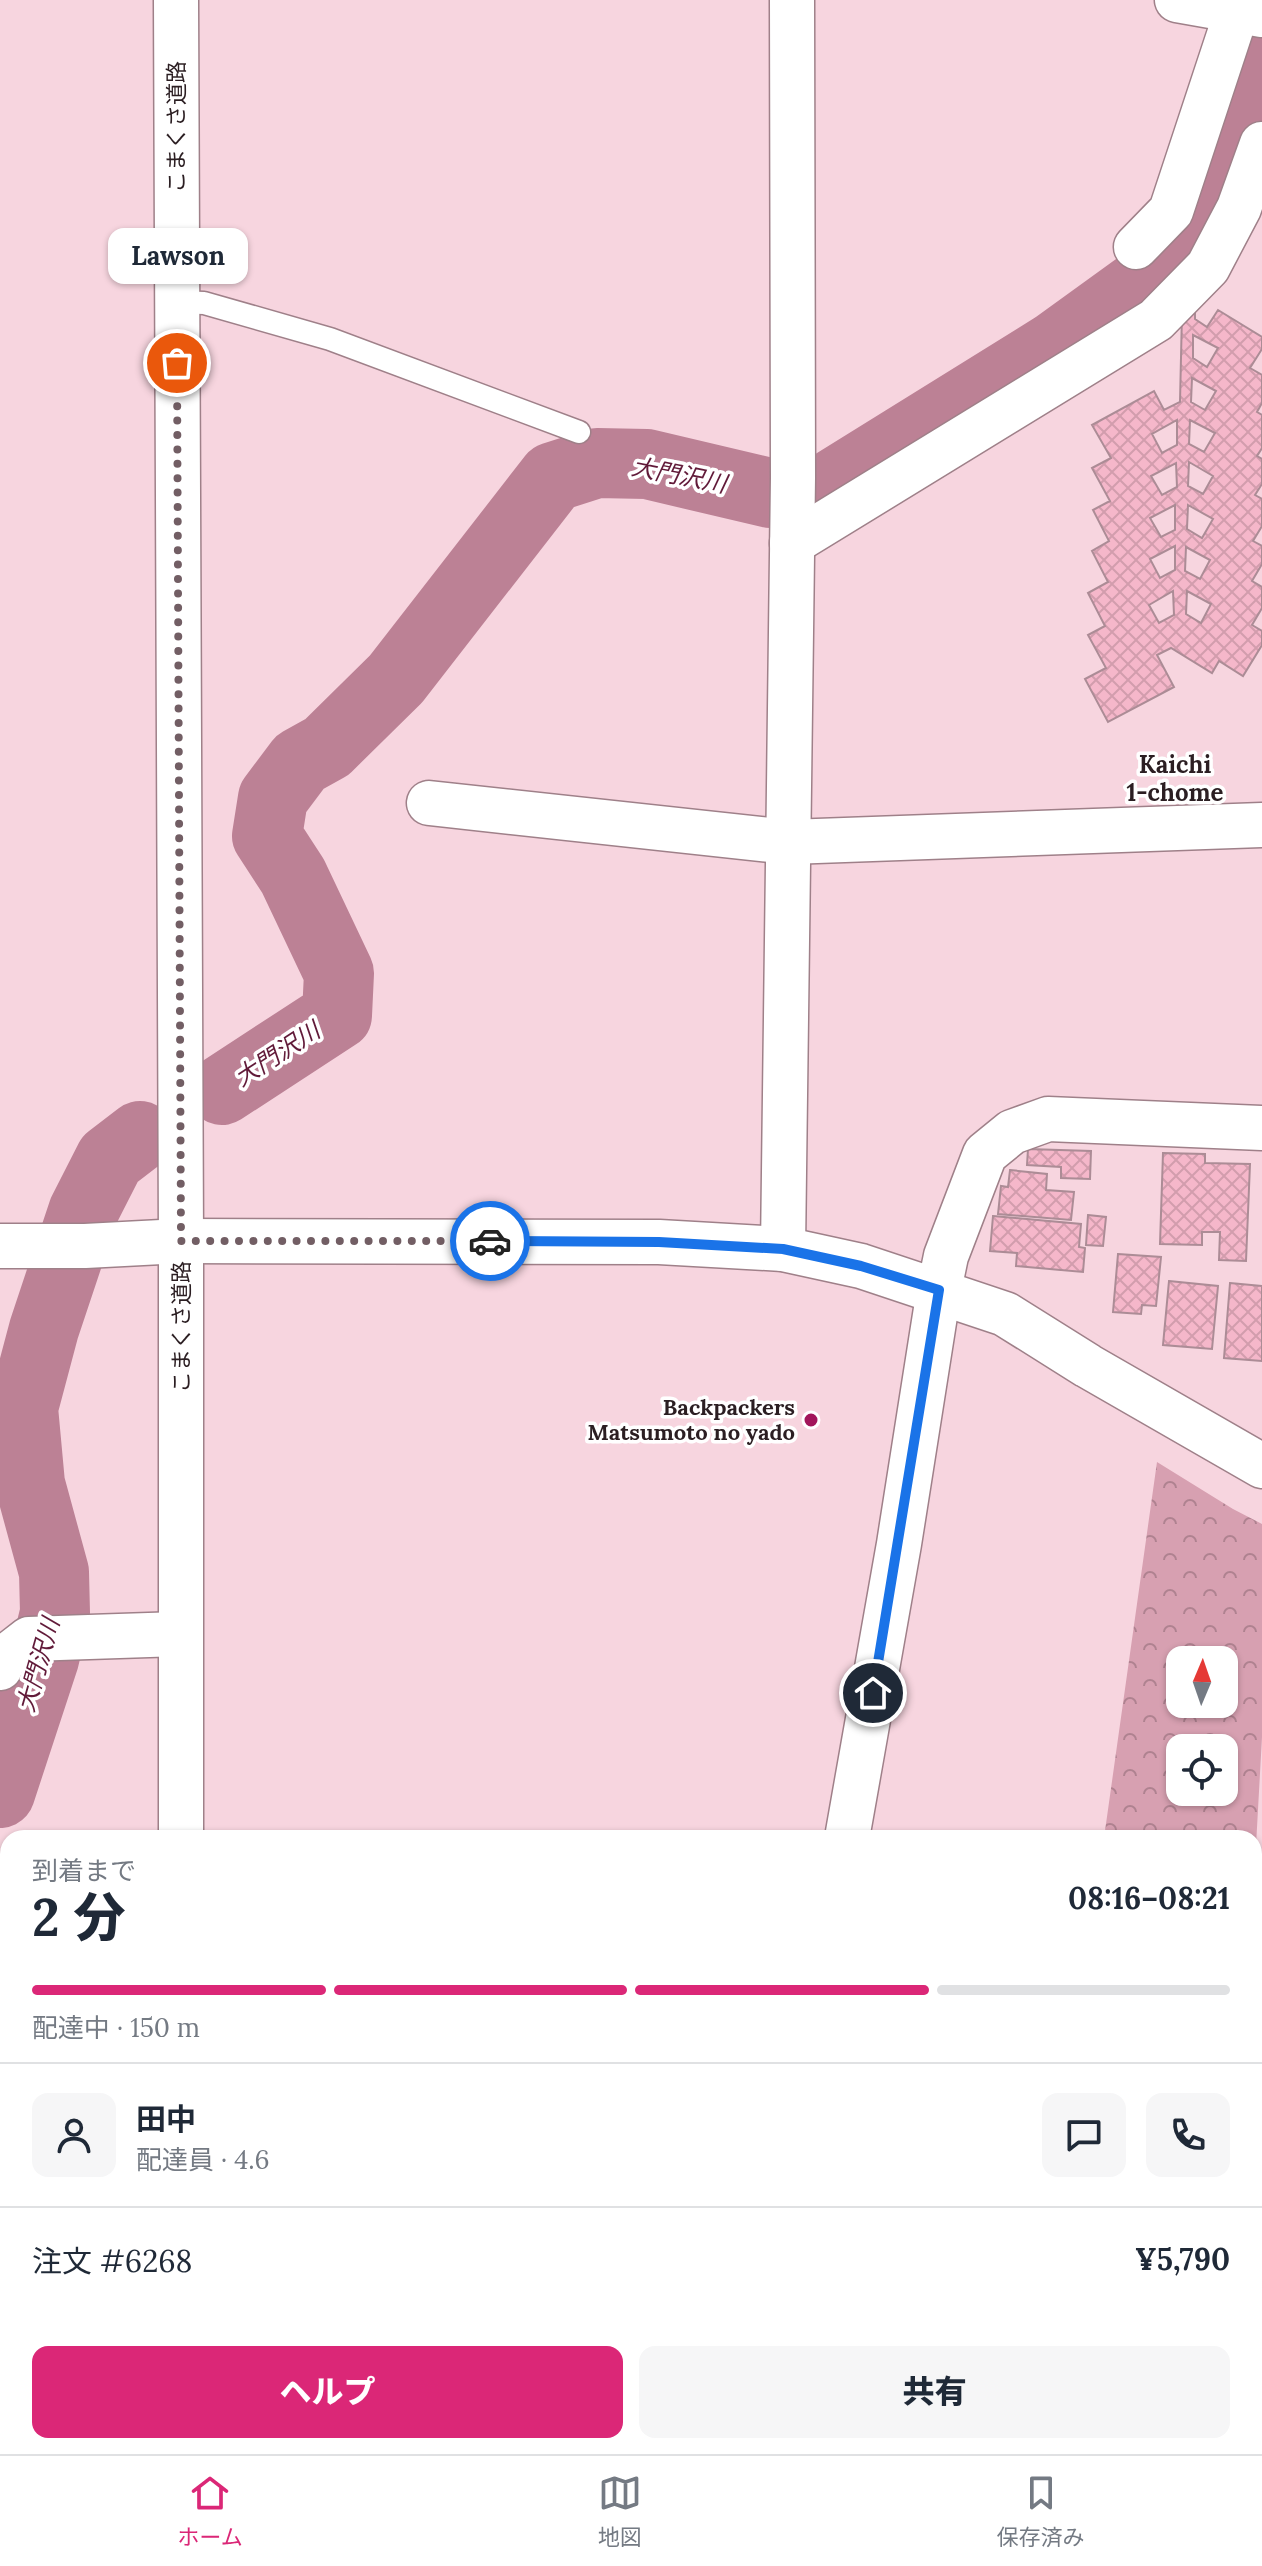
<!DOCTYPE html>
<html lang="ja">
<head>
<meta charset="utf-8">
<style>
  body { margin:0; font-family:Lora,"Noto Sans JP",serif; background:#f6f6f7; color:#1f2937; height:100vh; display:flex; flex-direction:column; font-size:30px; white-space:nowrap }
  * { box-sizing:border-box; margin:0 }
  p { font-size:26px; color:#747a83 }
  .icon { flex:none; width:44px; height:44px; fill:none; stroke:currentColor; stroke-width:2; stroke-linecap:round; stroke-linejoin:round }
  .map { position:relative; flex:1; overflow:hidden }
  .panel { position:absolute; left:0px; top:1830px; width:1262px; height:624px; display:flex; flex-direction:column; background:#fff; border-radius:24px 24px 0 0; box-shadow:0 2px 6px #0004 }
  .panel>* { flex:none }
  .needle { width:52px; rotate:2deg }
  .tools { position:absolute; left:1166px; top:1646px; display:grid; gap:16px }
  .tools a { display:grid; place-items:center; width:72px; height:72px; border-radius:16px; background:#fff; box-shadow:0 2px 6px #0004; font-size:40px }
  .pin { position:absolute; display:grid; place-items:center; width:68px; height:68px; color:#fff; margin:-34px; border:4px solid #fff; border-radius:50%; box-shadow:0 2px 8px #0007 }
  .courier { position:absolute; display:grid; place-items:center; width:80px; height:80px; margin:-40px; border:6px solid #1a73e8; border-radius:50%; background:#fff; color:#222; box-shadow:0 2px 10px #0007 }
  .bubble { position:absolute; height:56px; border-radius:16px; background:#fff; box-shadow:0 2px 6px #0004; font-size:26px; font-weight:800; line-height:56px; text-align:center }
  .overview em { font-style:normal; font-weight:800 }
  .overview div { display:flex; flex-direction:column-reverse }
  .overview { display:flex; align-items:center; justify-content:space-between; height:136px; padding:0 32px }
  h1 { font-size:52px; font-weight:800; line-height:60px }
  .bar { display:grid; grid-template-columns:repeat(4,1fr); gap:12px 8px; align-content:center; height:96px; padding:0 32px }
  .bar i { height:10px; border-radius:6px; background:#e0e1e3 }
  .bar .current { background:#db2777 }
  .bar p { grid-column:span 4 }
  .line { display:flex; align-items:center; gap:20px; padding:0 32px; border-top:2px solid #e0e1e3 }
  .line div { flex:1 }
  .round { display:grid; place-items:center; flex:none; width:84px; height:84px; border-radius:16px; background:#f6f6f7 }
  .action { display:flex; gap:16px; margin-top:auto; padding:16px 32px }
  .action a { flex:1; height:92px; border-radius:16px; background:#db2777; color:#fff; font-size:32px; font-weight:800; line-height:92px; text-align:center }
  .action a+a { background:#f6f6f7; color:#1f2937 }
  .dock { display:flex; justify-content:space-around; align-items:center; height:112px; border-top:2px solid #e0e1e3; background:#fff; font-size:22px; color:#747a83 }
  .dock a { display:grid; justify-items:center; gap:4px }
  .dock .current { color:#db2777 }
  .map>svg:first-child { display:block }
</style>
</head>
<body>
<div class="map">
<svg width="1262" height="2454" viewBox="0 0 1262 2454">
  <defs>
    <pattern id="forest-crowns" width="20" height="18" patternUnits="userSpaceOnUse" patternTransform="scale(2)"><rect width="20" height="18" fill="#d7a0b1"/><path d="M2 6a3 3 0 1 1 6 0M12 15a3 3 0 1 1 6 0" fill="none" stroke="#af8290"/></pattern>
    <pattern id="building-cross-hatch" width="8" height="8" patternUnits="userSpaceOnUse" patternTransform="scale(2)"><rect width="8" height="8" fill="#f5b7ca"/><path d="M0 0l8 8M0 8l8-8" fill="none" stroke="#d29dad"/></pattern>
  </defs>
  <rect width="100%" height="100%" fill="#f7d5df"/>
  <path fill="url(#forest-crowns)" fill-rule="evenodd" d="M1157,1462L1233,1509L1262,1524V1737L1254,1882V1838H1104ZM1180,1660H1224V1704H1180ZM1180,1748H1224V1792H1180Z"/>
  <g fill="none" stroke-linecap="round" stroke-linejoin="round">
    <g stroke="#bc8195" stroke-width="70">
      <path d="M222,1090L337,1015L339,973L293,876L267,836L273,798L300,762L327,747L396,679L553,477L597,463L647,464L770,493H819L1054,347L1144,282L1193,231L1262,59"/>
      <path d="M0,1793L44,1659L55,1613L54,1572L30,1484L23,1408L44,1329L83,1212L110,1159L140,1136"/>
    </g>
  </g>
  <g fill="url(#building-cross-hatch)" stroke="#ac8c96" stroke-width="2" fill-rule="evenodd">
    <path d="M1218,310L1262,337V349L1250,368L1262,375V403L1257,412L1262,415V448L1257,456L1262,459V484L1255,495L1262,499V526L1253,541L1262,546V564L1252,581L1262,587V608L1252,625L1262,631V645L1243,676L1219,661L1212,673L1171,648L1157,655L1174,687L1108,722L1085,679L1106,668L1088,635L1105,626L1088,593L1108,582L1092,551L1109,541L1093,510L1110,501L1092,468L1111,458L1092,425L1154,391L1164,410L1180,402L1182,313H1195V319L1207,327ZM1193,335L1218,348L1207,367L1193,358ZM1192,378L1216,391L1205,410L1191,402ZM1177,420V445L1162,453L1152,434ZM1190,420L1215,433L1204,452L1189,444ZM1189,462L1213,476L1203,494L1188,486ZM1176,463L1177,487L1162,495L1151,476ZM1175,505V530L1161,537L1150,518ZM1188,505L1213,519L1202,538L1187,529ZM1175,546V570L1160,578L1150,559ZM1186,547L1210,560L1200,579L1185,571ZM1173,591L1174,615L1159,623L1149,605ZM1187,591L1211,604L1201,623L1186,614Z"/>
    <path d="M1028,1149L1091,1151L1090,1179L1061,1178V1167L1027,1165Z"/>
    <path d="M1163,1153L1205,1154V1163L1250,1164L1246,1261L1219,1260L1220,1232H1202V1245L1160,1244Z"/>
    <path d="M1010,1170L1047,1174L1046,1190L1074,1192L1071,1220L998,1214L1001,1186L1008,1187Z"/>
    <path d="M1088,1215L1106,1217L1103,1246L1086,1245Z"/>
    <path d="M993,1216L1081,1224L1079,1247L1085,1248L1083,1272L1016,1266L1017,1253L990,1251Z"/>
    <path d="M1118,1254L1161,1257L1156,1306L1142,1305L1141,1314L1113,1312Z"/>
    <path d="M1169,1281L1218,1286L1212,1349L1163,1345Z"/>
    <path d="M1230,1283L1262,1286V1361L1224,1358Z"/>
    <rect x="1254" y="2179" width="8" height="24"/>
  </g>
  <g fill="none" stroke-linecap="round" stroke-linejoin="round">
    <g stroke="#9f8089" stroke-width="25">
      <path id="lane" d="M177,302L204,303L330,339L579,432"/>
    </g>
    <g stroke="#9f8089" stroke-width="47">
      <g id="street">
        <path d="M1177,0L1262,15"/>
        <path d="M1136,247L1171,211L1237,11"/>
        <path d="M792,543L1156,320L1208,267L1239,208L1262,144"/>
        <path d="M429,803L789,842L1262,825"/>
        <path d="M0,1246H85L181,1241"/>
        <path d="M783,1249L793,478L792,0"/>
        <path d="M939,1290L946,1256L985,1154L1012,1132L1048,1119L1262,1128"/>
        <path d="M0,1668L3,1659L29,1639L179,1634"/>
        <path d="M1254,2008H1262"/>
      </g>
    </g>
    <g stroke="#9f8089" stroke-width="47">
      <g id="secondary">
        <path d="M176,0L181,1241V1838"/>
        <path d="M181,1241L659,1242L783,1249L861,1266L1005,1314L1088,1366L1262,1466"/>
        <path d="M847,1838L899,1544L939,1290"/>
        <path d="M833,2446L835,2454"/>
        <path d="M178,2454V2446"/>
      </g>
    </g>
    <use href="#lane" stroke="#fff" stroke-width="22"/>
    <use href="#street" stroke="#fff" stroke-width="44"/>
    <use href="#secondary" stroke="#fff" stroke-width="44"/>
  </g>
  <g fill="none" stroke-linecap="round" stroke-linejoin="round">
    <path stroke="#725e64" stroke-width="8" stroke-dasharray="0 14.4" d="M177,363L181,1241H490"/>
    <path stroke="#1a73e8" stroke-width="10" d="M490,1241L659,1242L783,1249L861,1266L939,1290L873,1693"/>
  </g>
  <circle fill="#a2155b" stroke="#fff" stroke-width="3" cx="811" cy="1420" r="8"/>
  <g text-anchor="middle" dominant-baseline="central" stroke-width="7" stroke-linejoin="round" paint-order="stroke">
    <g font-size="22" fill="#2b1e22" stroke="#fff">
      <text transform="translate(176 127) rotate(-90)">こまくさ道路</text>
      <text transform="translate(181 1327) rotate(-90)">こまくさ道路</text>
    </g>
    <g font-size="22" font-weight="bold" fill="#2b1e22" stroke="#fff" text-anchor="end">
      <text x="795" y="1407">Backpackers<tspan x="795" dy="25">Matsumoto no yado</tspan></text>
    </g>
    <g font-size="24" font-style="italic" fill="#611a39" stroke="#fff">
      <text transform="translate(679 475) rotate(11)">大門沢川</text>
      <text transform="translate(277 1054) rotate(-33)">大門沢川</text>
      <text transform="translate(38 1665) rotate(-74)">大門沢川</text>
    </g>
    <g font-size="24" font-weight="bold" fill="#2b1e22" stroke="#fff">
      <text x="1175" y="764">Kaichi<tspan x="1175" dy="28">1-chome</tspan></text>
    </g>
  </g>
</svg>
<div class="tools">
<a><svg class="needle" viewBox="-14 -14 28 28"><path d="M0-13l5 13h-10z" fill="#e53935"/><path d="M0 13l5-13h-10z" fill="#747a83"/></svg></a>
<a><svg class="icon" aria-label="locate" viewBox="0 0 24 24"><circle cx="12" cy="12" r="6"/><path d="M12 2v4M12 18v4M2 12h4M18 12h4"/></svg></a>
</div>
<div class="pin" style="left:177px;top:363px;background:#ea580c"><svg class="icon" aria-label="bag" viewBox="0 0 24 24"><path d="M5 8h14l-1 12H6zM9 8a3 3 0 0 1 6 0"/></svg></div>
<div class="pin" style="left:873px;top:1693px;background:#1f2937"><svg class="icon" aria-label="home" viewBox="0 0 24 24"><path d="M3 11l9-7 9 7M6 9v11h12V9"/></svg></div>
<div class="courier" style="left:490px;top:1241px"><svg class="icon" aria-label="car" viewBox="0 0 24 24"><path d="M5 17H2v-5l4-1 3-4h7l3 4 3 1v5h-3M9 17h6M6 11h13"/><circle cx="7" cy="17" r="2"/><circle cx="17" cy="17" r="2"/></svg></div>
<div class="bubble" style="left:108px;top:228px;width:140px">Lawson</div>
<section class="panel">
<div class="overview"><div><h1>2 分</h1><p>到着まで</p></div><em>08:16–08:21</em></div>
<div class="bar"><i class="current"></i><i class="current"></i><i class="current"></i><i></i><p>配達中 · 150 m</p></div>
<div class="line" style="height:144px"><a class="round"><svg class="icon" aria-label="person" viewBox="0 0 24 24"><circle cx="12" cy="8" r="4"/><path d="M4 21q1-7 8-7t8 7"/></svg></a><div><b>田中</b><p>配達員 · 4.6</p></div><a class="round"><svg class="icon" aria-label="chat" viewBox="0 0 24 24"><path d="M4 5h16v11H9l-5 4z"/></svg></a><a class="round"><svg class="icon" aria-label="phone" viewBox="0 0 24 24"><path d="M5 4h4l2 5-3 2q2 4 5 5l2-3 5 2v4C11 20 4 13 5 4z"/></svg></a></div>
<div class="line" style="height:104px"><div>注文 #6268</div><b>¥5,790</b></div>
<div class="action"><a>ヘルプ</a><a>共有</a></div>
</section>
</div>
<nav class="dock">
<a class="current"><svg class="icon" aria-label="home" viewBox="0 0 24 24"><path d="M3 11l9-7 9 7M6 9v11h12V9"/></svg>ホーム</a>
<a><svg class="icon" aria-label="map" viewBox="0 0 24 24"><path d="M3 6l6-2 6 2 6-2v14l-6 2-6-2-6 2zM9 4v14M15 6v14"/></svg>地図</a>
<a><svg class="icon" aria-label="saved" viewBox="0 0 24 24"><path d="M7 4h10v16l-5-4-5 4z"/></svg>保存済み</a>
</nav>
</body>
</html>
